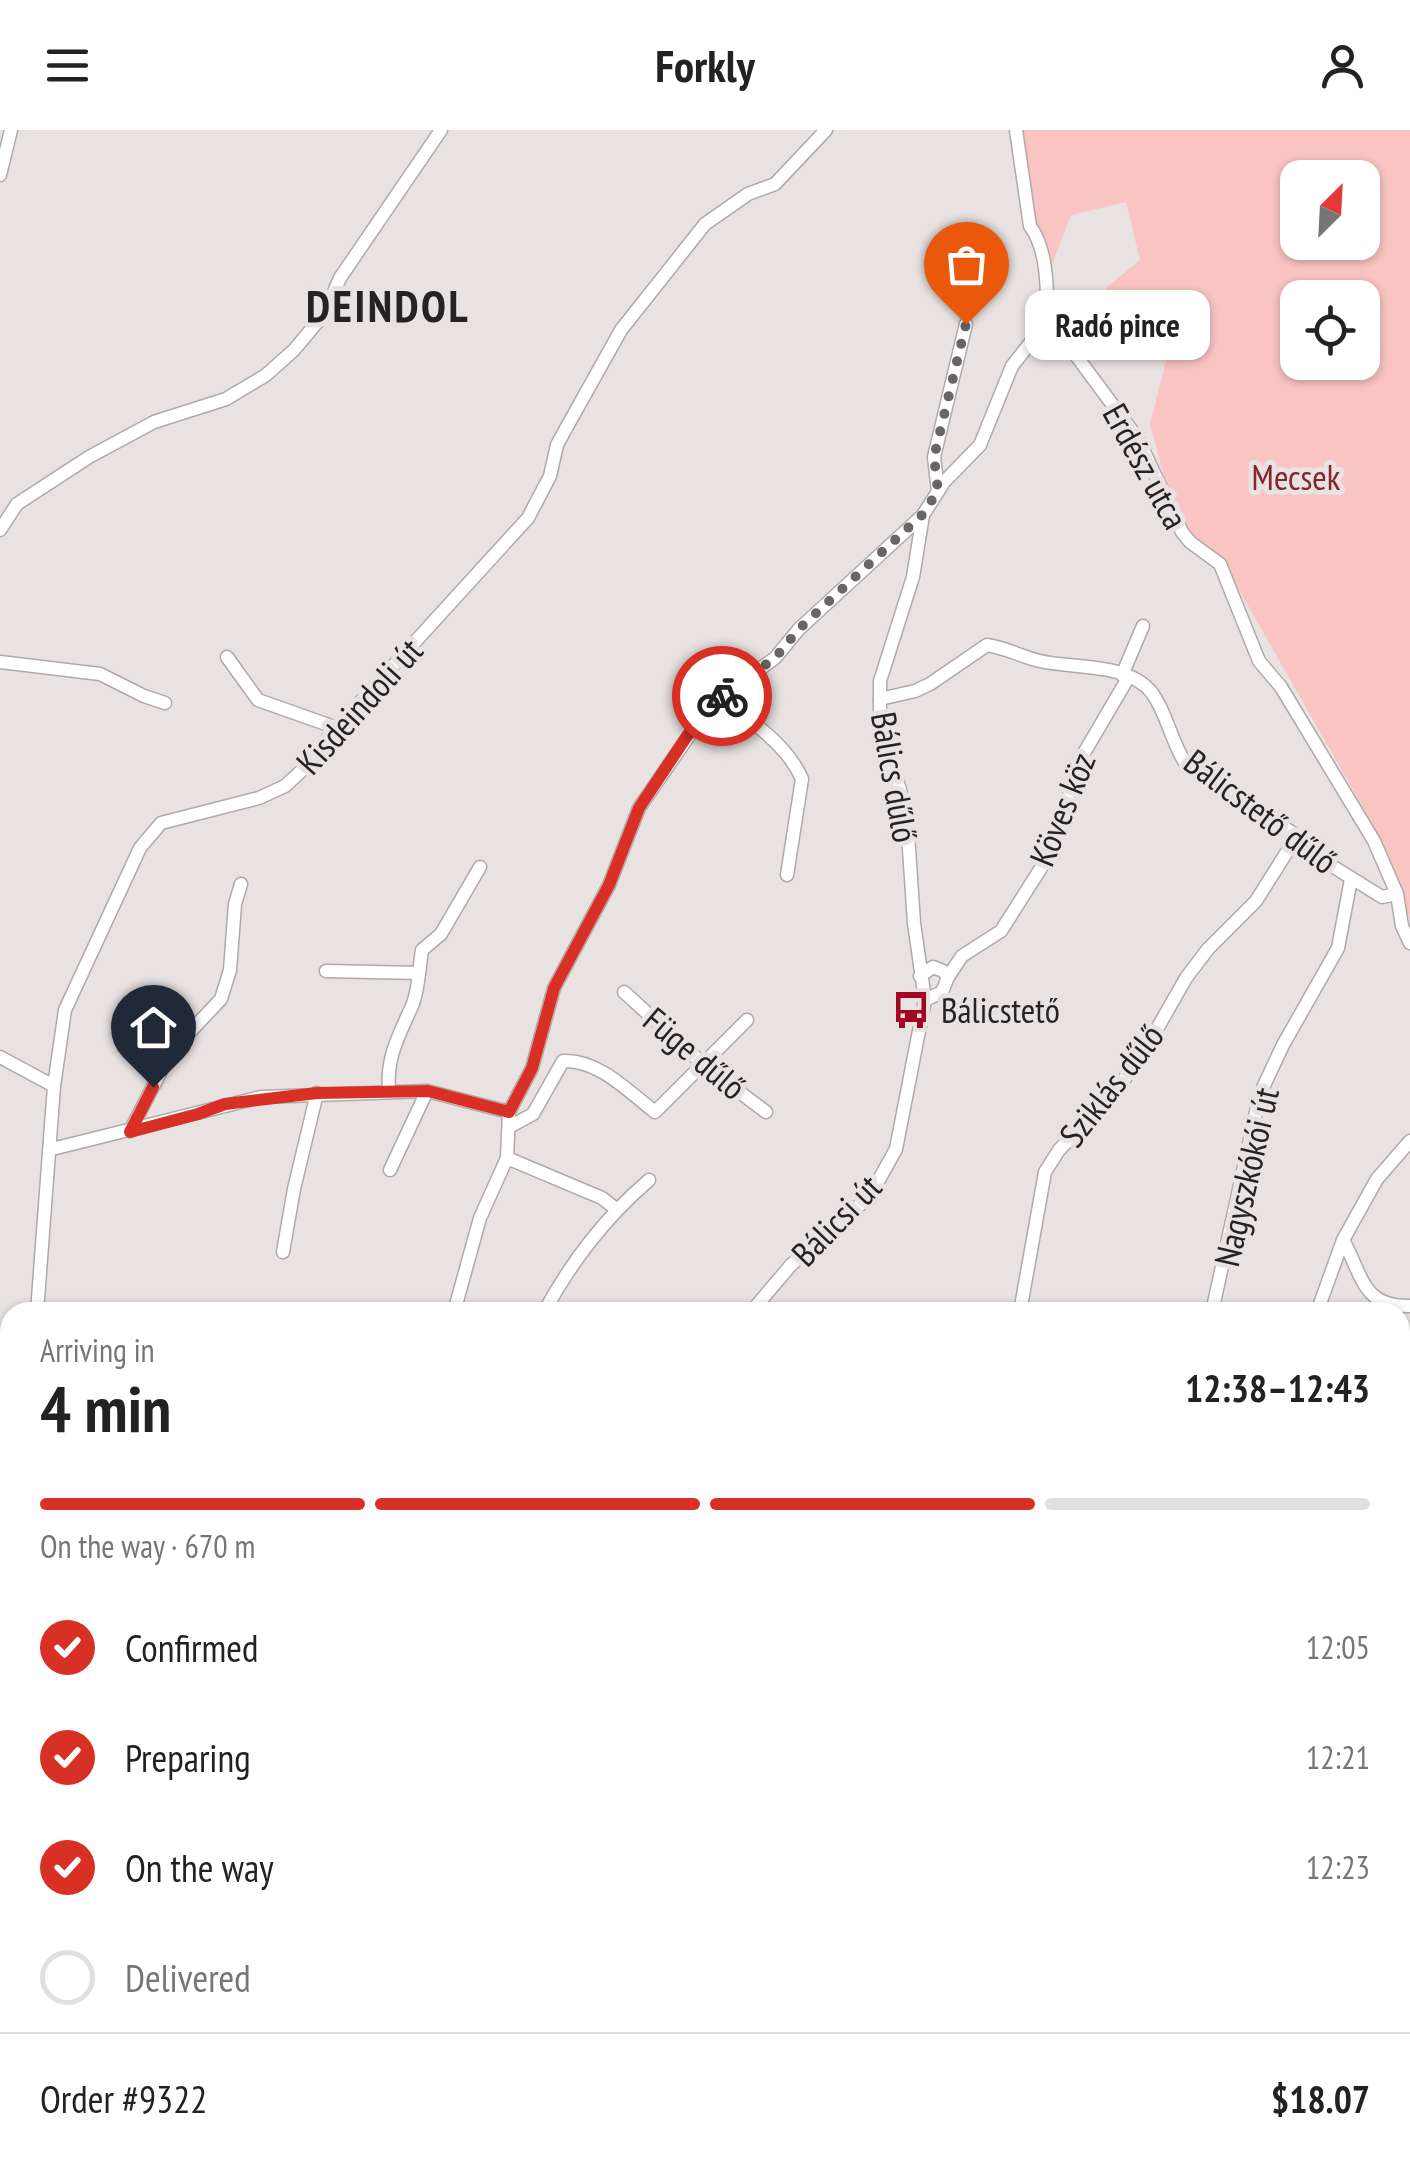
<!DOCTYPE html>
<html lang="en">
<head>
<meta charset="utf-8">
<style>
  body { margin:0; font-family:"PT Sans Narrow",sans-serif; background:#f6f6f6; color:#222; height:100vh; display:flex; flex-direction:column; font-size:38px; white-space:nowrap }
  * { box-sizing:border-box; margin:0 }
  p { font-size:32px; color:#767676 }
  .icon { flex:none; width:55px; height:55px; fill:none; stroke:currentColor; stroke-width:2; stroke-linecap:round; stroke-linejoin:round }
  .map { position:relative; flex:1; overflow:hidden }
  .sheet { position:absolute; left:0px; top:1172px; width:1410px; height:882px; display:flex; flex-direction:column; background:#fff; border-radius:30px 30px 0 0; box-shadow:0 2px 8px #0004 }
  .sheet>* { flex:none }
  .needle { width:65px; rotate:24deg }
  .controls { position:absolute; left:1280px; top:30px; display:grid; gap:20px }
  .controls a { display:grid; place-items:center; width:100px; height:100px; border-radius:20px; background:#fff; box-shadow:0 2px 8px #0004; font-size:50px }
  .pin { position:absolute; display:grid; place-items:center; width:85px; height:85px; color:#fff; margin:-102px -42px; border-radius:50% 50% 50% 0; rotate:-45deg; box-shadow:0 0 10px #0007 }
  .pin .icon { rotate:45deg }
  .courier { position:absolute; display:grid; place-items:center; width:100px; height:100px; margin:-50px; border:8px solid #d93025; border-radius:50%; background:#fff; color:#222; box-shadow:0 2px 12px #0007 }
  .bubble { position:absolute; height:70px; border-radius:20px; background:#fff; box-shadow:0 2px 8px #0004; font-size:32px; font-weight:700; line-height:70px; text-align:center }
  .head em { font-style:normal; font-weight:700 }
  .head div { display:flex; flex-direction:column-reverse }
  .head { display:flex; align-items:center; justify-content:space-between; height:170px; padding:0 40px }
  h1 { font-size:65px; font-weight:700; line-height:75px }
  .bar { display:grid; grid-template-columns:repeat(4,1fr); gap:15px 10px; align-content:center; height:120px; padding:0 40px }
  .bar i { height:12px; border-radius:8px; background:#e0e0e0 }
  .bar .on { background:#d93025 }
  .bar p { grid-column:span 4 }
  .line { display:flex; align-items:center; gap:25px; padding:0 40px; border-top:2px solid #e0e0e0 }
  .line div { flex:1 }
  ol { padding:0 40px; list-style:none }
  li { display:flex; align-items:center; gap:30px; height:110px }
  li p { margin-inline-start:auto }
  li .icon { padding:10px; border-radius:50%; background:#d93025; color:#fff; stroke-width:4 }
  li:last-child { color:#767676 }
  li i { width:55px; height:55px; border:5px solid #e0e0e0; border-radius:50% }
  header { display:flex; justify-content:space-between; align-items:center; height:130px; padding:0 40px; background:#fff; font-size:45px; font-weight:700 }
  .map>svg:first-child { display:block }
</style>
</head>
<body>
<header><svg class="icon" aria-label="menu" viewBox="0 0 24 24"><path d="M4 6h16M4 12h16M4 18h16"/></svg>Forkly<svg class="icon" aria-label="person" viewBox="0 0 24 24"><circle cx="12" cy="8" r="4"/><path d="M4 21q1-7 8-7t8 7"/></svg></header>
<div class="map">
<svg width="1410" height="2054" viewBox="0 0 1410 2054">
  <rect width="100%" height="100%" fill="#e8e2e2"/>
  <path fill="#f9c4c1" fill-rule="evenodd" d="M1019,0H1410V790L1369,688L1226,437L1176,390L1150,294L1166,231L1106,158L1140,130L1126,72L1071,85L1046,150ZM1298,48H1362V112H1298ZM1298,168H1362V232H1298Z"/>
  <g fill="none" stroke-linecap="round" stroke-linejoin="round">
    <g stroke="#afaaa9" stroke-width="15">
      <g id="minor">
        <path d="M1016,0L1030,96C1048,120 1048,164 1046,193"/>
        <path d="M0,45L11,0"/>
        <path d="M1046,193L1063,208L1138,309L1182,402L1190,412L1220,434L1259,531L1281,557L1374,711L1397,764L1402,796L1410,813"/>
        <path d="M938,361L934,327L966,194"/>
        <path d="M0,400L17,374L89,327L154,292L226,269L266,245L294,220L325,183L340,148L441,0"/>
        <path d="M227,527L258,570L337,598"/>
        <path d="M0,532L100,544L144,566L165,573"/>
        <path d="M1122,545L1143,496"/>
        <path d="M719,569C749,589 787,614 802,649L787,745"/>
        <path d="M880,569L915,561L930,554L987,515C1007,518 1022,527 1040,531C1073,539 1128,532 1152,563C1168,585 1171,612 1186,634L1210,641L1240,668L1297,706L1324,731L1382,767L1397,764"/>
        <path d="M326,841L419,843"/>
        <path d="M920,846L933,837L943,841L948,847L942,862L925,870"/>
        <path d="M948,847L962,826L1001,801L1041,738L1058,706L1077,635L1128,548"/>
        <path d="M624,862L705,936L766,982"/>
        <path d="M0,927L54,956"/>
        <path d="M389,960C386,928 399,905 412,876C419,859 419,838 422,820L441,804L480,737"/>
        <path d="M511,996L533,984L563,931C598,929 629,962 655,982L747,890"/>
        <path d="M130,1001L171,922L221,869L230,840L235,774L241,754"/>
        <path d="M1410,1011L1377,1049L1343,1110C1363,1146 1362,1177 1410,1176"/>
        <path d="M52,1019L261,967L427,961L509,982"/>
        <path d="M507,1028L602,1068L616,1079"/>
        <path d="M390,1040L427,961"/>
        <path d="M283,1122L294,1059L317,963"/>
        <path d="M37,1182L54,956L65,880L140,718L161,693L259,668L285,656L310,633L331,604L528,388L550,346L557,315L564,302L621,200L705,94L748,64L775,54L826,0"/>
        <path d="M454,1182L480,1088L507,1028L509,982L532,938L554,858L609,755L639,678L704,584L719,569L775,528L799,499L922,386"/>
        <path d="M544,1182C572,1131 604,1089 649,1050"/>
        <path d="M751,1182L791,1135L870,1066L896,1019L925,870L914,793L908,704L902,667L880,590V551L913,447L923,385L944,352L980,315L1012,236L1046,193"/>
        <path d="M1020,1182L1045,1042L1059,1020L1116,960L1141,927L1186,848L1208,819L1256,771L1297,706"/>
        <path d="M1212,1182L1260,964L1283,915L1338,818L1351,749"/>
        <path d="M1317,1182L1343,1110"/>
        <path d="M1400,1332L1410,1316"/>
        <path d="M7,1363L10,1330"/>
        <path d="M0,1483L10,1479"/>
        <path d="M0,1927L10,1913"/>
        <path d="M1403,1977L1410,1979"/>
        <path d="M377,2045L385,2054"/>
        <path d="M651,2045L652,2054"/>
        <path d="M946,2045L951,2054"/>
        <path d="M974,2045V2054"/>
        <path d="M133,2054L138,2045"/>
        <path d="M772,2054L777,2045"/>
        <path d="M1072,2054L1075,2045"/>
      </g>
    </g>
    <use href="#minor" stroke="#fff" stroke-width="12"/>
  </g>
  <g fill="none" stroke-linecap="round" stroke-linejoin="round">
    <path stroke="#696565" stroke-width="10" stroke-dasharray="0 18" d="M722,566L775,528L799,499L922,385L938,361L934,327L966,194"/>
    <path stroke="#d93025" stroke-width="12" d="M153,957L130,1002L198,984L225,974L317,963L428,961L509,982L532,938L554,858L609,755L639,678L687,606L722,566"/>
  </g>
  <defs>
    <g id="bus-bare" transform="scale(3)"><path d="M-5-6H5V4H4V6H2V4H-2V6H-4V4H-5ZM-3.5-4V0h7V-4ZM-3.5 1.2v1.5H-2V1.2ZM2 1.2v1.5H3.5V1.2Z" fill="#a30522" stroke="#e8e2e2" stroke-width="2.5" paint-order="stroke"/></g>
  </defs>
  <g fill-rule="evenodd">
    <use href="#bus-bare" x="911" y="880"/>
  </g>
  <g text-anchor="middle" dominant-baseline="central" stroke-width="10" stroke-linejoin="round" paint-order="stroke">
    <g font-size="35" fill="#242222" stroke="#e8e2e2">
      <text transform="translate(1146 336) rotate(61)">Erdész utca</text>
      <text transform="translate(359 576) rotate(-48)">Kisdeindoli út</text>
      <text transform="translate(895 647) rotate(80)">Bálics dűlő</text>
      <text transform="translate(1062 679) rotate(-68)">Köves köz</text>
      <text transform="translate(1261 681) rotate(37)">Bálicstető dűlő</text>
      <text transform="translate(695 923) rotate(40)">Füge dűlő</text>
      <text transform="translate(1111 955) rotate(-52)">Sziklás dűlő</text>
      <text transform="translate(1246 1047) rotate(-77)">Nagyszkókói út</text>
      <text transform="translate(836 1090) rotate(-46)">Bálicsi út</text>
    </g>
    <g font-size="35" fill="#85262a" stroke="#e8e2e2">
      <text x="1296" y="347">Mecsek</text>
    </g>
    <g font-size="35" fill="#242222" stroke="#e8e2e2" text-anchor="start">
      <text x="941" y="880">Bálicstető</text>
    </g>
    <g font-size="45" font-weight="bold" letter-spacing="2.5" fill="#242222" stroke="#e8e2e2">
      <text x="388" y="175">DEINDOL</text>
    </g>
  </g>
</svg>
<div class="controls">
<a><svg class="needle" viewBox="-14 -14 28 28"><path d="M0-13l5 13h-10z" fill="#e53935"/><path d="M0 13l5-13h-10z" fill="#767676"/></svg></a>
<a><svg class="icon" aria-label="locate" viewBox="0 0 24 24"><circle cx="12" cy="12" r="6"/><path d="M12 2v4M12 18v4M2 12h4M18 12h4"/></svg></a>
</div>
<div class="pin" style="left:966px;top:194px;background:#ea580c"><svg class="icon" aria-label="bag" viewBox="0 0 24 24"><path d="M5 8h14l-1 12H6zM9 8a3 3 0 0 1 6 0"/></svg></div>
<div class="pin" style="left:153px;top:957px;background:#1f2937"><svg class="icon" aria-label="home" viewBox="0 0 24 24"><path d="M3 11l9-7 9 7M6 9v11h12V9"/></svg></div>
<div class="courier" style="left:722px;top:566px"><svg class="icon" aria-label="bike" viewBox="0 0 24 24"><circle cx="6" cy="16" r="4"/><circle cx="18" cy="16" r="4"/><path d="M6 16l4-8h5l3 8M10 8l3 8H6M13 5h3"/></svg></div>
<div class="bubble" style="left:1025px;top:160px;width:185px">Radó pince</div>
<section class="sheet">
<div class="head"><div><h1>4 min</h1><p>Arriving in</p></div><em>12:38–12:43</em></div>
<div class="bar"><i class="on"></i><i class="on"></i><i class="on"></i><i></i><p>On the way · 670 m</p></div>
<ol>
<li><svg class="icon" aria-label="check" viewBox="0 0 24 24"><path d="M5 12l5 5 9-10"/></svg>Confirmed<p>12:05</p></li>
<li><svg class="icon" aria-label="check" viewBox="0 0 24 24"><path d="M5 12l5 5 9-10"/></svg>Preparing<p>12:21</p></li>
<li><svg class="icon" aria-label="check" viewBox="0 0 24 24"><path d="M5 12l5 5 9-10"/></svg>On the way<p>12:23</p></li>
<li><i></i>Delivered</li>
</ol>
<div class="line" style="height:130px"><div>Order #9322</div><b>$18.07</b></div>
</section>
</div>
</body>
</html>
